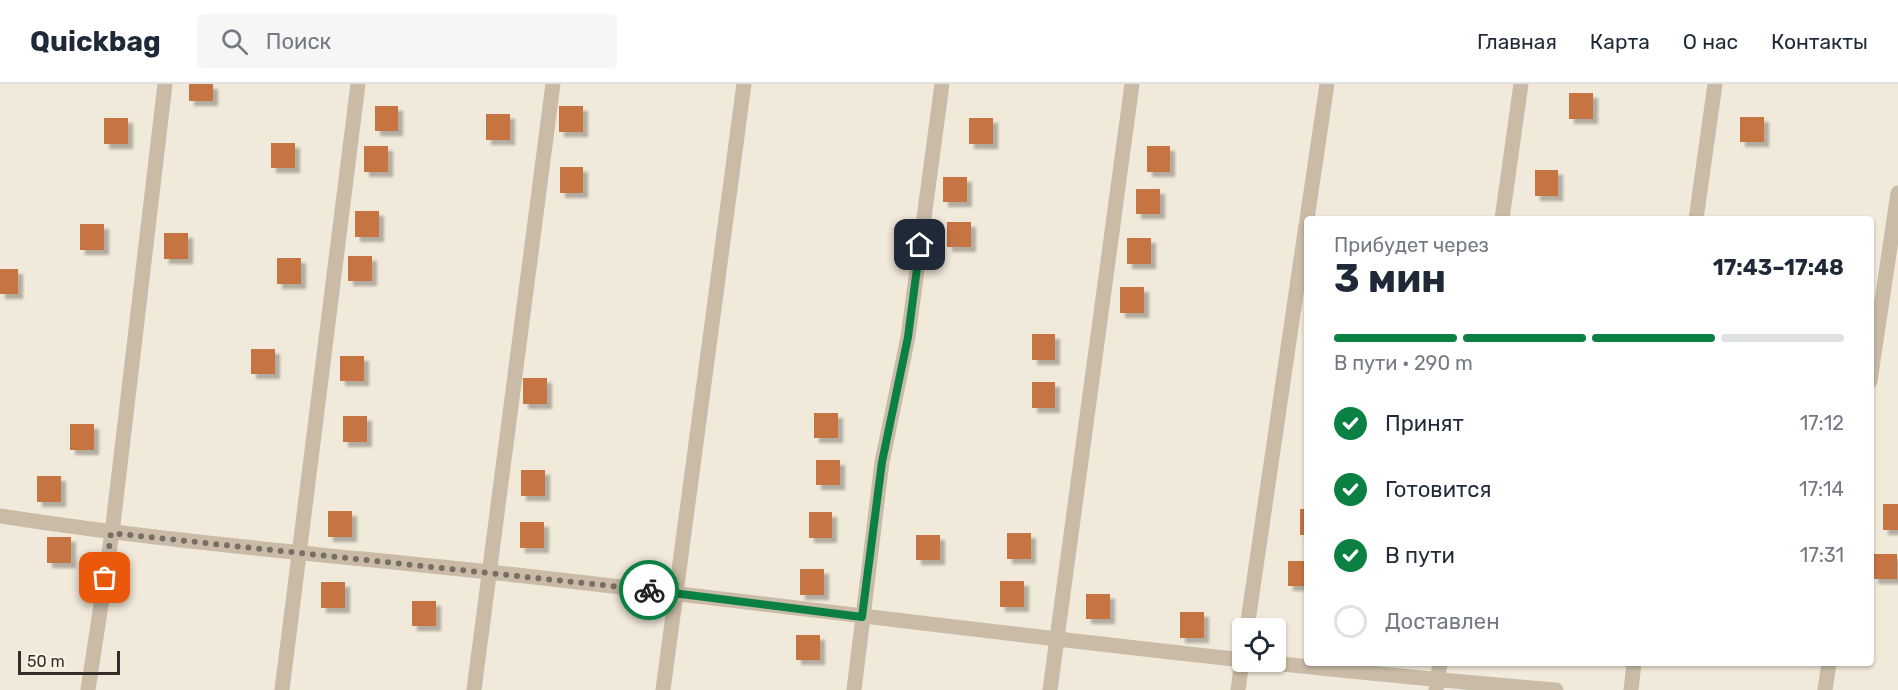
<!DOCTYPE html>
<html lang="ru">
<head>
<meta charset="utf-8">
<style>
  body { margin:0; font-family:Rubik,sans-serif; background:#f6f6f7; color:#1f2937; height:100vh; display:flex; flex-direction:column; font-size:22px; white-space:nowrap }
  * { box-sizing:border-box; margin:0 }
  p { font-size:20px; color:#747a83 }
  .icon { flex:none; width:33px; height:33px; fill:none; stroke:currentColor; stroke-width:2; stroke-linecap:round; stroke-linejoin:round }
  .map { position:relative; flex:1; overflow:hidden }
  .drawer { position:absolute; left:1304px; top:132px; width:570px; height:450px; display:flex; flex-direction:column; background:#fff; border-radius:6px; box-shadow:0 2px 4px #0004 }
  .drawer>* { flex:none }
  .tools { position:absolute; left:1232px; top:534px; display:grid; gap:12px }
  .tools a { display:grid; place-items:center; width:54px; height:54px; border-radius:6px; background:#fff; box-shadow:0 2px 4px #0004; font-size:30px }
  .scale { position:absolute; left:18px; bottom:15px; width:102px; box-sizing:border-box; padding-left:6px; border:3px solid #352d27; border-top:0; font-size:16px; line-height:21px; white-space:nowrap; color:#352d27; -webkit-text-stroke:4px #f9f3e6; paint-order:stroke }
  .pin { position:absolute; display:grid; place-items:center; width:51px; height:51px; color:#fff; margin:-26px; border-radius:12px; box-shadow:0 3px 9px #0006 }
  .courier { position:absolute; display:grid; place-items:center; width:60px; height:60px; margin:-30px; border:4px solid #0b8043; border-radius:50%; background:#fff; color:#222; box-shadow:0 2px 8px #0007 }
  .summary em { font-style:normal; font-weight:700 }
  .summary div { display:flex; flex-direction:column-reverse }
  .summary { display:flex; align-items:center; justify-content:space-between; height:102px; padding:0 30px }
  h1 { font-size:39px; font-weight:700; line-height:45px }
  .bar { display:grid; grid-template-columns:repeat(4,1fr); gap:9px 6px; align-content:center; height:72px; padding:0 30px }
  .bar i { height:8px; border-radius:4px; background:#e0e1e3 }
  .bar .selected { background:#0b8043 }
  .bar p { grid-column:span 4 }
  ol { padding:0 30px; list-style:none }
  li { display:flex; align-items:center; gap:18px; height:66px }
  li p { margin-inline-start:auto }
  li .icon { padding:6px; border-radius:50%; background:#0b8043; color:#fff; stroke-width:4 }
  li:last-child { color:#747a83 }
  li i { width:33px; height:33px; border:3px solid #e0e1e3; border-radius:50% }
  header { display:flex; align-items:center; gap:36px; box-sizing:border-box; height:84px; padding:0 30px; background:#fff; border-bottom:2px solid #e0e1e3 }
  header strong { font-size:28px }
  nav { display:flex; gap:33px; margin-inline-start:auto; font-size:21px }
  .search { width:420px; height:54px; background:#f6f6f7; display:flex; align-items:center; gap:15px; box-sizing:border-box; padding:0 21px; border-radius:6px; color:#747a83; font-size:22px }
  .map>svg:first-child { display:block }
</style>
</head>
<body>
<header>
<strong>Quickbag</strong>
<div class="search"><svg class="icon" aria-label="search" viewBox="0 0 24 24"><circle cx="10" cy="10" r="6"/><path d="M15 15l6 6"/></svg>Поиск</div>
<nav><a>Главная</a><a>Карта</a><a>О нас</a><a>Контакты</a></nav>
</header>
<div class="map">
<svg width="1898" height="606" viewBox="0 0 1898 606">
  <defs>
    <filter id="shadow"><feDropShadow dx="5" dy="5" stdDeviation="1.5" flood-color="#0004"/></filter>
  </defs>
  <rect width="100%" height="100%" fill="#f1e9da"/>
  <g fill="#c67443" filter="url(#shadow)">
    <rect x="189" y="0" width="24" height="17"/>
    <rect x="1569" y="9" width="24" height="26"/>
    <rect x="375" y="22" width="23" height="25"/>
    <rect x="559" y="22" width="24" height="26"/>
    <rect x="486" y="30" width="24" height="26"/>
    <rect x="1740" y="33" width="24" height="25"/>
    <rect x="104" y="34" width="24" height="26"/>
    <rect x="969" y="34" width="24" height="26"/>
    <rect x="271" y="59" width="24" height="25"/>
    <rect x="364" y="62" width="24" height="26"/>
    <rect x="1147" y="62" width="23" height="26"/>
    <rect x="560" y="83" width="23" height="26"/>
    <rect x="1535" y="86" width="23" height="26"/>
    <rect x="943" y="93" width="24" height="25"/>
    <rect x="1136" y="105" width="24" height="25"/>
    <rect x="355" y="127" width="24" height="26"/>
    <rect x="947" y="138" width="24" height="25"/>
    <rect x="80" y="140" width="24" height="26"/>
    <rect x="164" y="149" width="24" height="26"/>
    <rect x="1127" y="154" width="24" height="26"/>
    <rect x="348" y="172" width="24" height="25"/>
    <rect x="277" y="174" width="24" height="26"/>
    <rect x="0" y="185" width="18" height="25"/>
    <rect x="1120" y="203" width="24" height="26"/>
    <rect x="1032" y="250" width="23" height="26"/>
    <rect x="251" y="265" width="24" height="25"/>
    <rect x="340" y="272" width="24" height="25"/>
    <rect x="523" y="294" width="24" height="26"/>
    <rect x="1032" y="298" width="23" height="26"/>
    <rect x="814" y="329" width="24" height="25"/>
    <rect x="343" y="332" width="24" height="26"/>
    <rect x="70" y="340" width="24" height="26"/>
    <rect x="816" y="376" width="24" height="25"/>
    <rect x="521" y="386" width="24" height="26"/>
    <rect x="37" y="392" width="24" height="26"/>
    <rect x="1883" y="420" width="15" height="26"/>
    <rect x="1300" y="425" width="6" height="26"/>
    <rect x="328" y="427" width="24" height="26"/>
    <rect x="809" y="428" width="23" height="26"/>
    <rect x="520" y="438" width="24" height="26"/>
    <rect x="1007" y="449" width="24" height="26"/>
    <rect x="916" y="451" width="24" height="25"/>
    <rect x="47" y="453" width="24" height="26"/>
    <rect x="1873" y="470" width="24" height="25"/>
    <rect x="1288" y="477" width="18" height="25"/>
    <rect x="800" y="485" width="24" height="26"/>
    <rect x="1000" y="497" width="24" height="26"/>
    <rect x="321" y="498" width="24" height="26"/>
    <rect x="1086" y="510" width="24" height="25"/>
    <rect x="412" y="517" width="24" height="25"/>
    <rect x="1180" y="528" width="24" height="26"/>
    <rect x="796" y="551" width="24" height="25"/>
  </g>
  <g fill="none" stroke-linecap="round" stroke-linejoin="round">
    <g stroke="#c9bba6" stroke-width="15">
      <path d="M1307,135L1327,0"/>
      <path d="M1502,135L1521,0"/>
      <path d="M1696,135L1715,0"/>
      <path d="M1870,297L1898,109"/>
      <path d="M0,432C192,462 386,475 578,498C904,536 1229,579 1556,606"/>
      <path d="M1247,544L1306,141"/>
      <path d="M88,606L112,449L165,0"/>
      <path d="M282,606L358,0"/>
      <path d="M474,606L553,0"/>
      <path d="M663,606L744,0"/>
      <path d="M854,606L882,378L908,253L942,0"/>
      <path d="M1050,606L1132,0"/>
      <path d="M1238,606L1242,577"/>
      <path d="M1436,606L1440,579"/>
      <path d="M1631,606L1634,579"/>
      <path d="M1825,606L1829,579"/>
    </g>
  </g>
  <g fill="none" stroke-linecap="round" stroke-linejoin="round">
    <path stroke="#776f66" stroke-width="6" stroke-dasharray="0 10.8" d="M105,494L111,449L649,506"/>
    <path stroke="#0b8043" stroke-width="8" d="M649,506L862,533L882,378L908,253L920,161"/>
  </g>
</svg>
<div class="tools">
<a><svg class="icon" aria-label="locate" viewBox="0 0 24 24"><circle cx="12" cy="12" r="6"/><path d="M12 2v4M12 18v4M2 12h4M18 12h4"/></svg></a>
</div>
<div class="scale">50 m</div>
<div class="pin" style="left:105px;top:494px;background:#ea580c"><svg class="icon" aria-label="bag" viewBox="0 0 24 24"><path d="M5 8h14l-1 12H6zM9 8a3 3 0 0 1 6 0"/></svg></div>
<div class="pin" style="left:920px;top:161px;background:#1f2937"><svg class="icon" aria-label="home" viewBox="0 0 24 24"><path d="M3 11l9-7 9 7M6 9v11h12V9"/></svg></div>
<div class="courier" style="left:649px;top:506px"><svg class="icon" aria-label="bike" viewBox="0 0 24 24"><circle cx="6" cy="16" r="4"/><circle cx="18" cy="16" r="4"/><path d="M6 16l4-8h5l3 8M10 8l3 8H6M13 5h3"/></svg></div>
<section class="drawer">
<div class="summary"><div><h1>3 мин</h1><p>Прибудет через</p></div><em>17:43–17:48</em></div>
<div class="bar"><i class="selected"></i><i class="selected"></i><i class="selected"></i><i></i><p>В пути · 290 m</p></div>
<ol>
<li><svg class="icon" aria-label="check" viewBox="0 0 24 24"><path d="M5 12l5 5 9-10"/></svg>Принят<p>17:12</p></li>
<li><svg class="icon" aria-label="check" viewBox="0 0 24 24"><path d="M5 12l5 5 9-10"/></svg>Готовится<p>17:14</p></li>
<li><svg class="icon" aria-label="check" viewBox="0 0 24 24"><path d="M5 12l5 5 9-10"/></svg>В пути<p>17:31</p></li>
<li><i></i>Доставлен</li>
</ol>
</section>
</div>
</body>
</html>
